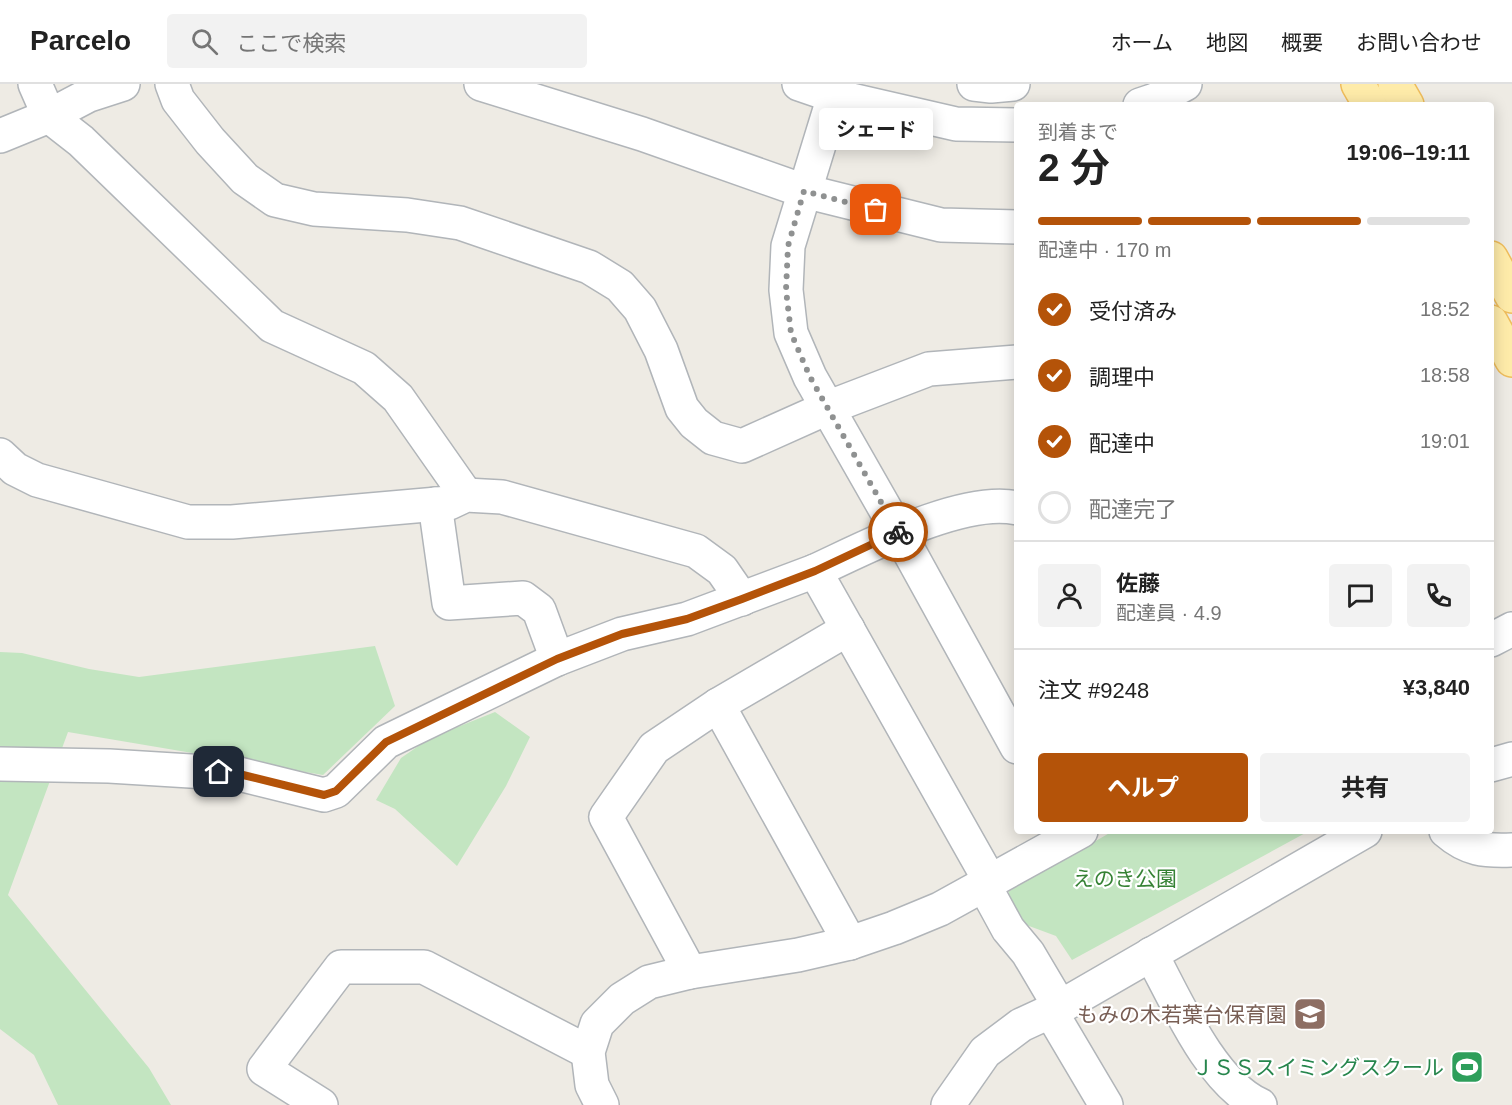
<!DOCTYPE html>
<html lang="ja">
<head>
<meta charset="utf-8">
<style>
  body { margin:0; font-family:Helvetica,"Noto Sans JP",sans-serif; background:#f2f2f2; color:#222; height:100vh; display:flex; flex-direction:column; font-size:22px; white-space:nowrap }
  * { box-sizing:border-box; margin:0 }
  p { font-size:20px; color:#767676 }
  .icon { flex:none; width:33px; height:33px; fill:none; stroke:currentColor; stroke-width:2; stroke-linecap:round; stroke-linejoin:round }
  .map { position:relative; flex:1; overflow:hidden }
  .panel { position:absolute; left:1014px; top:18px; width:480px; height:732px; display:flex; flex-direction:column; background:#fff; border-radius:6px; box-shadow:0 3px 15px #0003 }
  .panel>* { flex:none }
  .pin { position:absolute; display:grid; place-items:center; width:51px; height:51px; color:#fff; margin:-26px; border-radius:12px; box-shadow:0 3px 9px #0006 }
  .courier { position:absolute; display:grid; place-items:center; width:60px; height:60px; margin:-30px; border:4px solid #b45309; border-radius:50%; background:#fff; color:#222; box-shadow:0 2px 8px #0007 }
  .bubble { position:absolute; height:42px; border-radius:6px; background:#fff; box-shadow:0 3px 15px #0003; font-size:20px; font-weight:700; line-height:42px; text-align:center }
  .overview em { font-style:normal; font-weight:700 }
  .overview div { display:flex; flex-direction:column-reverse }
  .overview { display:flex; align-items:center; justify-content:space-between; height:102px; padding:0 24px }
  h1 { font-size:39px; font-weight:700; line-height:45px }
  .bar { display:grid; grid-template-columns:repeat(4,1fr); gap:9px 6px; align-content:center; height:72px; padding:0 24px }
  .bar i { height:8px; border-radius:4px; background:#e0e0e0 }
  .bar .on { background:#b45309 }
  .bar p { grid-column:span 4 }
  .line { display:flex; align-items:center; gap:15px; padding:0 24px; border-top:2px solid #e0e0e0 }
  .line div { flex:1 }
  .round { display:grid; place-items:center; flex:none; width:63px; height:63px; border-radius:6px; background:#f2f2f2 }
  ol { padding:0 24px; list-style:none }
  li { display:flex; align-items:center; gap:18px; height:66px }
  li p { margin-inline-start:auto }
  li .icon { padding:6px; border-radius:50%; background:#b45309; color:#fff; stroke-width:4 }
  li:last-child { color:#767676 }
  li i { width:33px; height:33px; border:3px solid #e0e0e0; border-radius:50% }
  .button { display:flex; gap:12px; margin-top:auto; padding:12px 24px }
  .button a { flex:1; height:69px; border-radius:6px; background:#b45309; color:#fff; font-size:24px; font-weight:700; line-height:69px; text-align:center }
  .button a+a { background:#f2f2f2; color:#222 }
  header { display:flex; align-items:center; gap:36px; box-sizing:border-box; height:84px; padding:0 30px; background:#fff; border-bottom:2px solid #e0e0e0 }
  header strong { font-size:28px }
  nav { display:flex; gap:33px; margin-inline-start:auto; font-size:21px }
  .search { width:420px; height:54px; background:#f2f2f2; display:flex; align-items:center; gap:15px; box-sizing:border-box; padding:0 21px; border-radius:6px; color:#767676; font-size:22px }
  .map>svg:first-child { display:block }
</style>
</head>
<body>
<header>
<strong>Parcelo</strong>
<div class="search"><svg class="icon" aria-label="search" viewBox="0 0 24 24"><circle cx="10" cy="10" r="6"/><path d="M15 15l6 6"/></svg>ここで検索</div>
<nav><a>ホーム</a><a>地図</a><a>概要</a><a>お問い合わせ</a></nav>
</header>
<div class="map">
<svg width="1512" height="1021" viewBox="0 0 1512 1021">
  <rect width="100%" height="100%" fill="#eeebe4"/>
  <g fill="#c3e5c1">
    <path d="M375,562L395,622L323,691L68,648L8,811L149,984L171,1021H58L34,971L0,945V568L22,569L89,585L139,593Z"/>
    <path d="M495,628L530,653L506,702L457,782L395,725L376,716L401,674L430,654Z"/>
    <path d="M1113,747H1309L1072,876L1056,852L1021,839L1008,818L1009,807Z"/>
  </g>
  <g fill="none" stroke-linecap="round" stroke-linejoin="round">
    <g stroke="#b1b5b9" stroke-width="36">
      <g id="minor">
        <path d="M35,0L49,32L81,57L272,242L364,284L398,314L466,411"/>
        <path d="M172,0L178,16L210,57L245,95L275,116L314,125L407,131L460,139L589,183L620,202L640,225L661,266L682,324L694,339L713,354L742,362L827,324L929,285L1017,278"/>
        <path d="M481,0L642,50L804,107L941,141L1017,143"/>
        <path d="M799,0L834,12L956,40L1017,41"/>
        <path d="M974,0L991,2L1013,0"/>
        <path d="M834,12L788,162L786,206L791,249L810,293L899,449L1017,663"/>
        <path d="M1140,21L1155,16L1185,0"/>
        <path d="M0,52L49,32L89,11L123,0"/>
        <path d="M0,371L15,385L37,396L188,438H232L449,419L466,411L502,413L696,467L722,486L742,515"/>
        <path d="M435,420L449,519L523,514L539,526L557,575"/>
        <path d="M1491,556L1512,545"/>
        <path d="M718,621L850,859"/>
        <path d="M0,680L109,682L239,690L324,711L336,707L386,658L557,575L622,550L687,535L815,487"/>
        <path d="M1491,681L1512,675"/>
        <path d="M1446,747C1468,766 1484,767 1512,766"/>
        <path d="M990,797L815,487C865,464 963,412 1017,424"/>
        <path d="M984,801L1008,845L1028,869L1060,923"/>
        <path d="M1151,870C1176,916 1211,999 1260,1021"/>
        <path d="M690,888L606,733L654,664L718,621L848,545"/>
        <path d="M1051,928L1106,1021"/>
        <path d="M321,1021L264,985L341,883H424L588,968"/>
        <path d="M602,1021L592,1001L588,968L597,940L622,915L649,898L690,888L798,871L850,859L894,844L940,825L1081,747"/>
        <path d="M948,1021L985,968L1021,941L1060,923L1365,747"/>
      </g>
    </g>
    <g stroke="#efbd5c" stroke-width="36">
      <g id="major">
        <path d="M1358,0L1370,21"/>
        <path d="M1395,0L1407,21"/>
        <path d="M1491,174L1512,212"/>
        <path d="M1491,238L1512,276"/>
      </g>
    </g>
    <use href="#minor" stroke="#fff" stroke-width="33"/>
    <use href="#major" stroke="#feeba9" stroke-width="33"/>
  </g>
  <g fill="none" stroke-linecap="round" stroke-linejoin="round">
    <path stroke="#8f9191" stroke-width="6" stroke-dasharray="0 10.8" d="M876,126L804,107L788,162L786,206L791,249L810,293L898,448"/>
    <path stroke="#b45309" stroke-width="8" d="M219,688L239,690L324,711L336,707L386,658L557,575L622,550L687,535L742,515L815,487L898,448"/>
  </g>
  <defs>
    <g id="school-square" transform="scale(1.725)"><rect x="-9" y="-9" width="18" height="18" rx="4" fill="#8d6e63" stroke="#fff"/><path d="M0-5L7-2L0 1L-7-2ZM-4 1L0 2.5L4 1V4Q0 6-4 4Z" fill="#fff"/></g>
    <g id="stadium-square" transform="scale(1.725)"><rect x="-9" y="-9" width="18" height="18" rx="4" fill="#2e9e5b" stroke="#fff"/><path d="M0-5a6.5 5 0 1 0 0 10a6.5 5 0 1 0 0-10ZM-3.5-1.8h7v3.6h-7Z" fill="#fff"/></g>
  </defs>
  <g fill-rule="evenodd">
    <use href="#school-square" x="1310" y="930"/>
    <use href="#stadium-square" x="1467" y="983"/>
  </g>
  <g text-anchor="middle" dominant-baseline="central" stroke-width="4.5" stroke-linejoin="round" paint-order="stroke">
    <g font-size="21" fill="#368235" stroke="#fff">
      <text x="1125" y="794">えのき公園</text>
    </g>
    <g font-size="21" fill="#785e54" stroke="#fff" text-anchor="end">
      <text x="1287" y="930">もみの木若葉台保育園</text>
    </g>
    <g font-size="21" fill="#27864d" stroke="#fff" text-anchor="end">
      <text x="1444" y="983">ＪＳＳスイミングスクール</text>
    </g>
  </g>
</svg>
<div class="pin" style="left:876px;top:126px;background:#ea580c"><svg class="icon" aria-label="bag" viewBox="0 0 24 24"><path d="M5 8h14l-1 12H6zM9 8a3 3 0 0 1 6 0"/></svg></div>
<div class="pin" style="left:219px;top:688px;background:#1f2937"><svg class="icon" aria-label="home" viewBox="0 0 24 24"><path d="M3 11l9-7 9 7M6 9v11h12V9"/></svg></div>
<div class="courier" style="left:898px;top:448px"><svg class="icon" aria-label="bike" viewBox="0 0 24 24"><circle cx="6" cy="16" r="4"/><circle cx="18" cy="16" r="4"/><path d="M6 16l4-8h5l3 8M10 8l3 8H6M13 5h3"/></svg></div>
<div class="bubble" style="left:819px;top:24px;width:114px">シェード</div>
<section class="panel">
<div class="overview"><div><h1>2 分</h1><p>到着まで</p></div><em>19:06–19:11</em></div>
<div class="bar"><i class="on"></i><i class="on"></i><i class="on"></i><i></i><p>配達中 · 170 m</p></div>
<ol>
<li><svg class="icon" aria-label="check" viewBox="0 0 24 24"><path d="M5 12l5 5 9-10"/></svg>受付済み<p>18:52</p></li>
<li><svg class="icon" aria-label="check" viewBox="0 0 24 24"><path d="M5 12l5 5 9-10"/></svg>調理中<p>18:58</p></li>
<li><svg class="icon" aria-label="check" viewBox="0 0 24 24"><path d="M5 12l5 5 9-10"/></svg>配達中<p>19:01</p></li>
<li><i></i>配達完了</li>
</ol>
<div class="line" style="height:108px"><a class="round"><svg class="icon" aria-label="person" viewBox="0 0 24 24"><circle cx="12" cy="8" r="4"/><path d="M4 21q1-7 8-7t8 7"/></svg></a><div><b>佐藤</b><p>配達員 · 4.9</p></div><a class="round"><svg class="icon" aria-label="chat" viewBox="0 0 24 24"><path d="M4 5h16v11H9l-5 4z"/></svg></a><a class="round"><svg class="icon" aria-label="phone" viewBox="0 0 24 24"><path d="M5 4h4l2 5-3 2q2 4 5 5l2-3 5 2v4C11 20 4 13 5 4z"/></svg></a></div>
<div class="line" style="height:78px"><div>注文 #9248</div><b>¥3,840</b></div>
<div class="button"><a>ヘルプ</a><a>共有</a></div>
</section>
</div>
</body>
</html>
